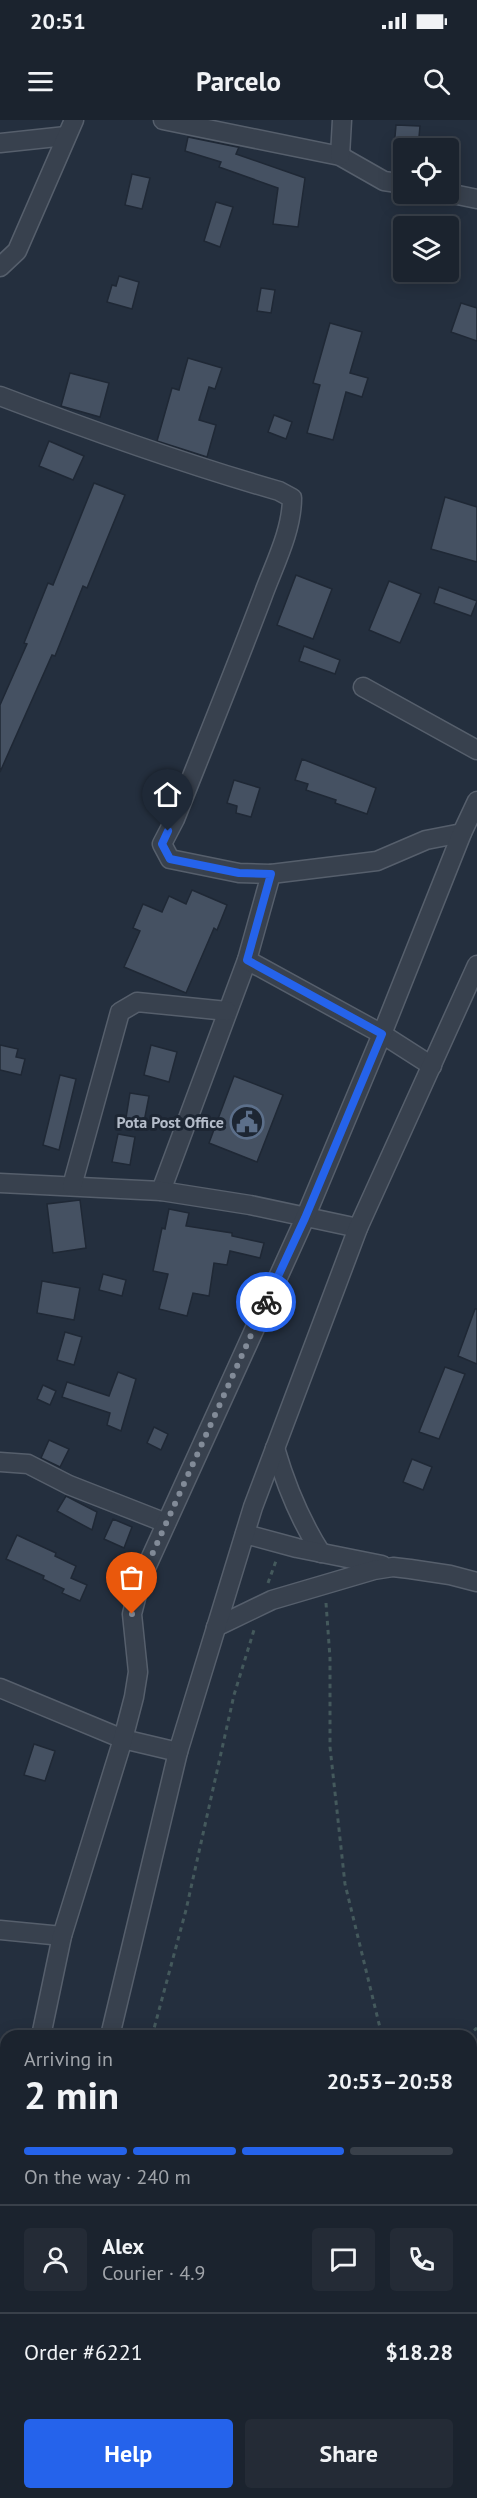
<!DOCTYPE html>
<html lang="en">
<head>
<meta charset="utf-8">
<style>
  body { margin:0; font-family:"PT Sans",sans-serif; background:#242b36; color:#f1f3f6; height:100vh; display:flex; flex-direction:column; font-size:22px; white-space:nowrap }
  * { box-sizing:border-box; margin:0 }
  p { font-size:20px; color:#a0a4aa }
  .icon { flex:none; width:33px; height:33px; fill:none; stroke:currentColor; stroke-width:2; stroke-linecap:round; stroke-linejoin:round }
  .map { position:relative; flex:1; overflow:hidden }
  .sheet { position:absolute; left:0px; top:1910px; width:477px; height:470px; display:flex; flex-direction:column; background:#1b232e; border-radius:18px 18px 0 0; box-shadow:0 3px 15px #0003,0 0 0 2px #39404a }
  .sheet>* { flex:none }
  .fabs { position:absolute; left:393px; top:18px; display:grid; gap:12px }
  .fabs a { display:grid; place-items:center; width:66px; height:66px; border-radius:6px; background:#1b232e; box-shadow:0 3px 15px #0003,0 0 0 2px #39404a; font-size:30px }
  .pin { position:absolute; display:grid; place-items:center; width:51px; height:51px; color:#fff; margin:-62px -26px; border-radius:50% 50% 50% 0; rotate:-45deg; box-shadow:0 0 6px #0007 }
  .pin .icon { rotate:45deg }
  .courier { position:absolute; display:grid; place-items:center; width:60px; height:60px; margin:-30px; border:4px solid #2563eb; border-radius:50%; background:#fff; color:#222; box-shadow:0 2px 8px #0007 }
  .summary em { font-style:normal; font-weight:700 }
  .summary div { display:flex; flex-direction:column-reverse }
  .summary { display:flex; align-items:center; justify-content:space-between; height:102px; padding:0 24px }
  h1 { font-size:39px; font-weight:700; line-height:45px }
  .bar { display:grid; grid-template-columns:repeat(4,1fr); gap:9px 6px; align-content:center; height:72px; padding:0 24px }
  .bar i { height:8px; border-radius:4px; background:#39404a }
  .bar .active { background:#2563eb }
  .bar p { grid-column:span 4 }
  .line { display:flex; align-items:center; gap:15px; padding:0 24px; border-top:2px solid #39404a }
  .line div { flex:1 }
  .round { display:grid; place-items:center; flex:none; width:63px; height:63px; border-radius:6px; background:#242b36 }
  .action { display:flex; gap:12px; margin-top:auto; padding:12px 24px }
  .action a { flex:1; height:69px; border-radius:6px; background:#2563eb; color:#fff; font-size:24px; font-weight:700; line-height:69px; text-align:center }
  .action a+a { background:#242b36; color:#f1f3f6 }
  .status { display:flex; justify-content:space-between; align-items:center; height:42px; padding:0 30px; background:#1b232e; direction:ltr }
  .status svg { height:16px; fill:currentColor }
  header { display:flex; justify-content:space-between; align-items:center; height:78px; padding:0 24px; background:#1b232e; font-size:27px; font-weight:700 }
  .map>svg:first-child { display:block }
</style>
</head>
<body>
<div class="status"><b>20:51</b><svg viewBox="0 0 49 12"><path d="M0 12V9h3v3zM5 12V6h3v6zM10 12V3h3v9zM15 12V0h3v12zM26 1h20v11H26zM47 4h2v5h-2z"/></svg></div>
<header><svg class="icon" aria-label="menu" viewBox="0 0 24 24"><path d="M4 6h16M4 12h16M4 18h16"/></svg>Parcelo<svg class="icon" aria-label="search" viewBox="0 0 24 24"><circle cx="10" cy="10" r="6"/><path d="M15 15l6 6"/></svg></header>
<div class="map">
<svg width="477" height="2378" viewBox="0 0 477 2378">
  <rect width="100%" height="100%" fill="#242f3e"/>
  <g fill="#455162" stroke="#1f2835" stroke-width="1.5">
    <path d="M396,5L420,6L418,28H394Z"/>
    <path d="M188,17L237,27H239L236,34L305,58L298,107L273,104L278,68L219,47L221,42L185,31Z"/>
    <path d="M132,54L150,58L142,89L125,85Z"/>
    <path d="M216,82L233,87L220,127L204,121Z"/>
    <path d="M119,156L139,162L132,189L107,182L112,165L116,166Z"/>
    <path d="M261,168L275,170L271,193L257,191Z"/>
    <path d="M461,183L477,188V221L451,212Z"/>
    <path d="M330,203L362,212L350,253L368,258L362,277L346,272L333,320L307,313L320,265L313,263Z"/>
    <path d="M188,238L222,248L215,269L209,267L199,300L216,305L207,337L157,321L172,268L179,270Z"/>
    <path d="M70,253L109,263L100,297L61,286Z"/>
    <path d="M274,295L292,302L286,319L268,312Z"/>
    <path d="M49,321L84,336L73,360L39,346Z"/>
    <path d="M94,363L125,375L87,468L83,466L55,536L52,535L0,652V585L27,524L24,523L48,463L53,465Z"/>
    <path d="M445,377L477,387V442L431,429Z"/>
    <path d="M296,455L332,469L313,519L277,505Z"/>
    <path d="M389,461L421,474L400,523L369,510Z"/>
    <path d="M439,467L477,481L471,496L434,483Z"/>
    <path d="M304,526L340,540L335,554L299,541Z"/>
    <path d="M302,639L376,668L367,694L335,683L336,680L306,670L308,664L295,660Z"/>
    <path d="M234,660L260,668L251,697L236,693L237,686L227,683Z"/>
    <path d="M192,770L227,785L217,810L214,808L186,873L124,847L140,811L133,808L143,784L162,792L169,776L186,784Z"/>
    <path d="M0,925L18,929L16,937L25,939L21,955L0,950Z"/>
    <path d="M151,925L177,932L169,962L144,955Z"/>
    <path d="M60,955L76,959L59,1030L43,1025Z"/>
    <path d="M234,956L283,975L257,1042L209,1023Z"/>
    <path d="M130,973L149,976L144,1002L126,998Z"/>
    <path d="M118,1014L135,1017L130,1045L112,1042Z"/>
    <path d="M80,1080L86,1128L53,1133L47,1084Z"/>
    <path d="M169,1089L189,1093L186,1106L232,1113V1116L264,1123L260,1138L230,1131L227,1145L214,1143L209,1176L193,1173L187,1196L159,1189L168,1154L153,1151L162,1108L165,1109Z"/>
    <path d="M103,1154L126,1160L122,1176L99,1170Z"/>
    <path d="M42,1161L80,1168L74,1200L37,1193Z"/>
    <path d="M475,1189H477V1244L458,1236Z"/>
    <path d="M65,1212L82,1217L74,1245L57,1240Z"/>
    <path d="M445,1247L465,1254L439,1319L419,1312Z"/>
    <path d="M118,1252L136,1259L121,1311L107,1305L110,1293L62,1277L67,1262L109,1276Z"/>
    <path d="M43,1265L56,1271L50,1285L37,1279Z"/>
    <path d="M154,1307L168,1314L161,1330L147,1323Z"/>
    <path d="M49,1320L69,1329L60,1347L41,1338Z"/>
    <path d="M412,1339L432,1347L423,1370L403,1362Z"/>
    <path d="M66,1376L97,1392L92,1410L57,1391Z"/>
    <path d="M113,1399L132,1407L124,1428L104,1419Z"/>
    <path d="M17,1415L56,1433L55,1436L76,1446L71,1458L87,1465L80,1481L62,1473L64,1469L43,1459L44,1456L6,1439Z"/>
    <path d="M34,1624L55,1631L45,1661L24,1655Z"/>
  </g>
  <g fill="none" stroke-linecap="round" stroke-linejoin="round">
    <g stroke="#565f6c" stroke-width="21">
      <g id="minor">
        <path d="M163,0L340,36L384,61L404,64"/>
        <path d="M0,23L66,16"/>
        <path d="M340,36L342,0"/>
        <path d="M448,73L477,79"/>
        <path d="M0,147L17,131L74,0"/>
        <path d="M0,276C92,311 185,344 279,371L292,378C292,412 273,447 262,478C234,552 204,626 175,699L162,724L170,739L239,753L271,754L247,840L161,1071"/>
        <path d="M363,567L477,630"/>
        <path d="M271,754L377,741L426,720L462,713"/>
        <path d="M247,840L382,914L432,946"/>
        <path d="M0,1063L161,1071L250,1085L358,1108"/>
        <path d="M72,1066L120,892L137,882L227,891"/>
        <path d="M275,1328C286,1366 300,1400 321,1433"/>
        <path d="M0,1342L28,1344L69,1365L166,1403"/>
        <path d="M245,1414L297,1428L382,1445"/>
        <path d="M216,1507L272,1480L374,1450L393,1447L410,1449L450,1455L477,1462"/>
        <path d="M0,1568L123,1619L178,1632"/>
        <path d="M0,1810L62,1816"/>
        <path d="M41,1916L62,1816L123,1619L134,1577L138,1552L132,1494L141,1459L305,1098L382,914L462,713L477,681"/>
        <path d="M110,1916L178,1632L253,1387L358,1108L477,845"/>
        <path d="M0,2057L6,2059"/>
        <path d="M0,2092L6,2073"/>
        <path d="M0,2306L6,2307"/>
        <path d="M0,2369L6,2346"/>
        <path d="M51,2378L52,2373"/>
        <path d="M239,2378L240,2373"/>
      </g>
    </g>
    <g stroke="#44595c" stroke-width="3" stroke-dasharray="4.5 4.5" stroke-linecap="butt">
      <path d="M268,1463L276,1441"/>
      <path d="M326,1483L330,1538V1627L345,1764L382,1916"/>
      <path d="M152,1916L186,1790L234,1575L254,1510"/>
      <path d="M467,1916L477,1908"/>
      <path d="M471,2332L477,2339"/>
    </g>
    <use href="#minor" stroke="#38414e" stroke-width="18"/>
  </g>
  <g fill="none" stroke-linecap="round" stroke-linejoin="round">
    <path stroke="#828b98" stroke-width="6" stroke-dasharray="0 10.8" d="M132,1494L141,1459L266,1182"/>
    <path stroke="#2563eb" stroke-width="8" d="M168,711L162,724L170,739L239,753L271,754L247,840L382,914L305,1098L266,1182"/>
  </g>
  <defs>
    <g id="civic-ring" transform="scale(1.725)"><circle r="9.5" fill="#1d2633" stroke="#5c6f8a" stroke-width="1.5"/><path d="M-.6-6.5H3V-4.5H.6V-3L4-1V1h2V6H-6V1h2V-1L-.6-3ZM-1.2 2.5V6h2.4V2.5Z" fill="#5c6f8a"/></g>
  </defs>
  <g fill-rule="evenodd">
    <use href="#civic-ring" x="247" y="1002"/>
  </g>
  <g text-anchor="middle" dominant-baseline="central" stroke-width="6" stroke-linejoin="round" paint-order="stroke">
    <g font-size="16" font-weight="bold" fill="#b4bcc9" stroke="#1d2633" text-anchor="end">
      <text x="224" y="1002">Pota Post Office</text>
    </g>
  </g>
</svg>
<div class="fabs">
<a><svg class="icon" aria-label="locate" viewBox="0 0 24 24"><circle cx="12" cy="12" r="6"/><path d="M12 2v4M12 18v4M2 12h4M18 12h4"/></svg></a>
<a><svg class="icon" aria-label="layers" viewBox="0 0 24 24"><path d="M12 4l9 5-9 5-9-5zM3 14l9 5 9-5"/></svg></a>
</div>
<div class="pin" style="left:132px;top:1494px;background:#ea580c"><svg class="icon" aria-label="bag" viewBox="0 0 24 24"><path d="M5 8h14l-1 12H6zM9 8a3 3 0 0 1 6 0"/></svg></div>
<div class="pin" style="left:168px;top:711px;background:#1f2937"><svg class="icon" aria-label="home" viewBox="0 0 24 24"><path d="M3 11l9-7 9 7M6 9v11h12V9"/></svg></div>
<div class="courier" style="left:266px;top:1182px"><svg class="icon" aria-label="bike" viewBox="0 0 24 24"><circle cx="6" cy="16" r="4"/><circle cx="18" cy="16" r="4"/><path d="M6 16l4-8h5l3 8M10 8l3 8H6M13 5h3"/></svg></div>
<section class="sheet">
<div class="summary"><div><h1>2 min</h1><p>Arriving in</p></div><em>20:53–20:58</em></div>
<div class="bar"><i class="active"></i><i class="active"></i><i class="active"></i><i></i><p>On the way · 240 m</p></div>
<div class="line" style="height:108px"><a class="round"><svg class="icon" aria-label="person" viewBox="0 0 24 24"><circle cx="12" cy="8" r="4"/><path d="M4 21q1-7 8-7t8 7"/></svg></a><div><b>Alex</b><p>Courier · 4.9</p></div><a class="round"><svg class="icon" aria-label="chat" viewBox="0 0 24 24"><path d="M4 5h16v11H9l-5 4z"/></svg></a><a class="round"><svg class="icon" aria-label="phone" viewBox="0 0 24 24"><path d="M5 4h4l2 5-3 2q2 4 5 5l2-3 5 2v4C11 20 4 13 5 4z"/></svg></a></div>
<div class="line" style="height:78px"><div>Order #6221</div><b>$18.28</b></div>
<div class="action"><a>Help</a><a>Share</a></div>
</section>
</div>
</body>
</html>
